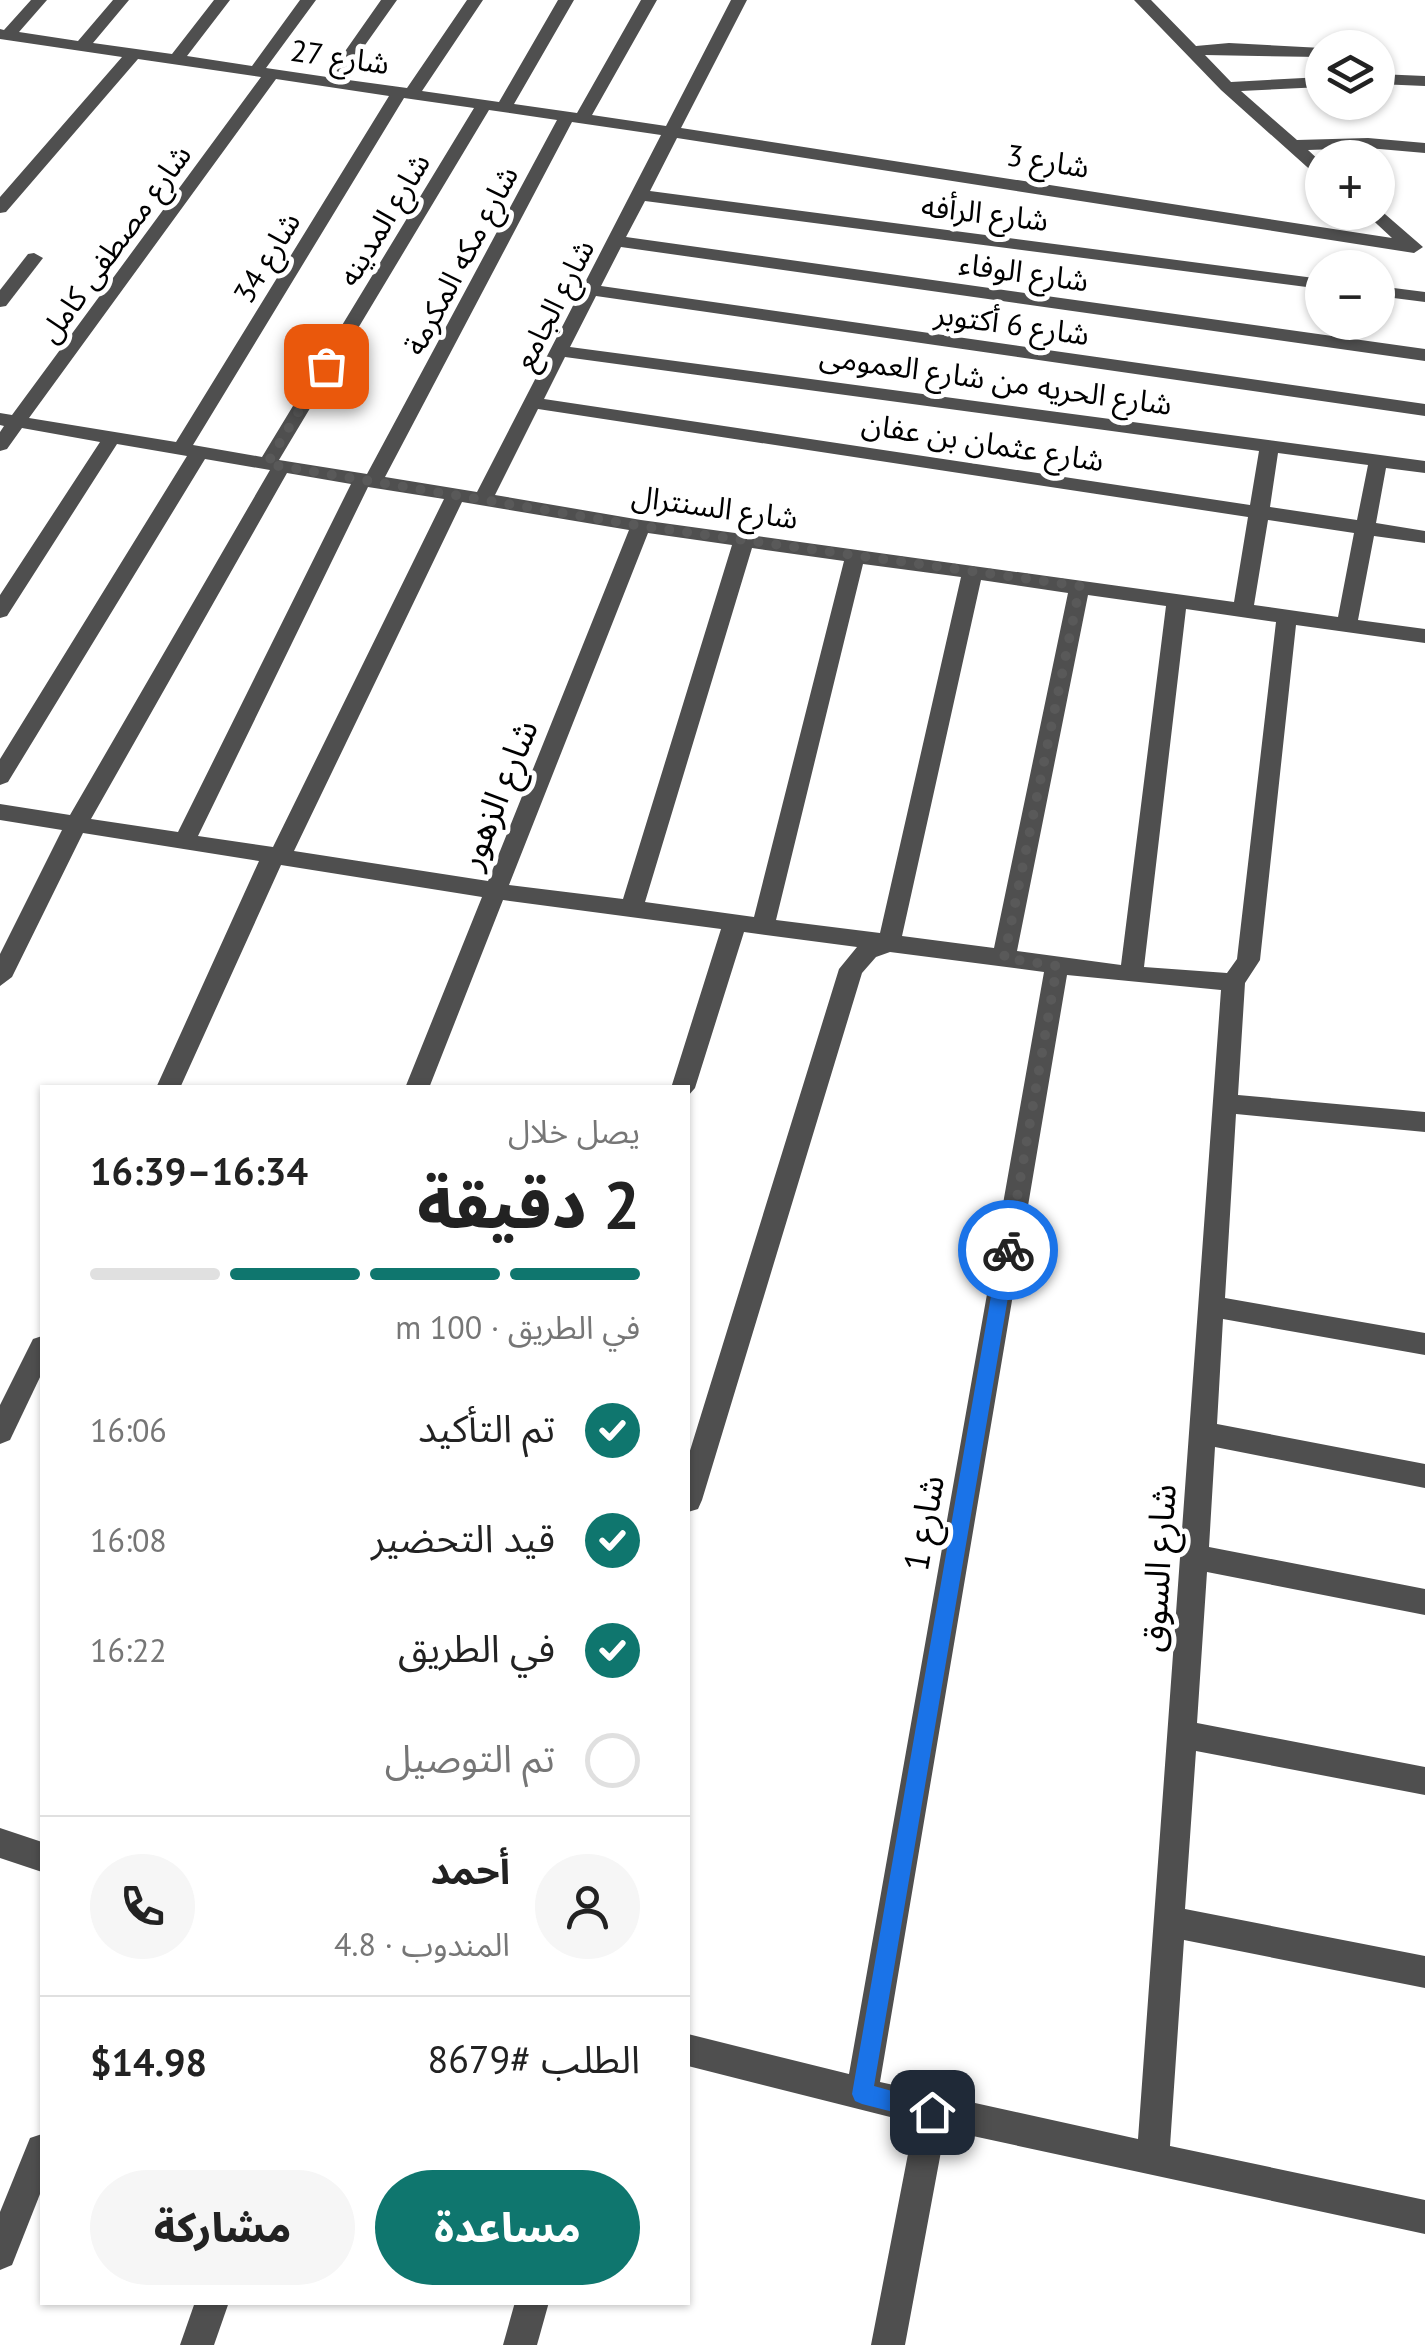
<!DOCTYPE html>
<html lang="ar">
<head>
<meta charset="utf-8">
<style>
  body { margin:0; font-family:"PT Sans","Noto Sans Arabic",sans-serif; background:#f6f6f6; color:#222; direction:rtl; height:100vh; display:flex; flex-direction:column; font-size:38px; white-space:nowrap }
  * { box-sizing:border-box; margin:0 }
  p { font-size:32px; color:#767676 }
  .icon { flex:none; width:55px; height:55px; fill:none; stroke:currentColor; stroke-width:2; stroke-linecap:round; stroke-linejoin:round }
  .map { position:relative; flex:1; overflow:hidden; direction:ltr }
  .sheet { position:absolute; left:40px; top:1085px; width:650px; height:1220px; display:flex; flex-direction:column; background:#fff; border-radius:0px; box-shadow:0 2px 8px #0004; direction:rtl }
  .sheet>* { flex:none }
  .controls { position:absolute; left:1305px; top:30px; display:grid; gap:20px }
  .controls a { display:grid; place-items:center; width:90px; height:90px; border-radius:50%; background:#fff; box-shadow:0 2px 8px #0004; font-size:50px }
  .pin { position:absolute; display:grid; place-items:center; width:85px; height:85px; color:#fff; margin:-42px; border-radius:20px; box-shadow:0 5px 15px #0006 }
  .courier { position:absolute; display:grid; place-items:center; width:100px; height:100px; margin:-50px; border:8px solid #1a73e8; border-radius:50%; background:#fff; color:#222; box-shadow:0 2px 12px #0007 }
  .overview em { font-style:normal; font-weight:800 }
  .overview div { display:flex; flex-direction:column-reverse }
  .overview { display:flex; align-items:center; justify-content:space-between; height:170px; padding:0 50px }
  h1 { font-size:65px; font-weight:800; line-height:75px }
  .bar { display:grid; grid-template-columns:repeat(4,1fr); gap:15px 10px; align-content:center; height:120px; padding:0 50px }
  .bar i { height:12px; border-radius:8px; background:#e0e0e0 }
  .bar .current { background:#0f766e }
  .bar p { grid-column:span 4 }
  .line { display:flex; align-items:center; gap:25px; padding:0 50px; border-top:2px solid #e0e0e0 }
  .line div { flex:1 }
  .round { display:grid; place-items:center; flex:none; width:105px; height:105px; border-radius:52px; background:#f6f6f6 }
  ol { padding:0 50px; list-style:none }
  li { display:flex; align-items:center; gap:30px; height:110px }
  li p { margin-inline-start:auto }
  li .icon { padding:10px; border-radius:50%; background:#0f766e; color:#fff; stroke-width:4 }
  li:last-child { color:#767676 }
  li i { width:55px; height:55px; border:5px solid #e0e0e0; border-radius:50% }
  .button { display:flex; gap:20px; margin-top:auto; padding:20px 50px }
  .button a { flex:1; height:115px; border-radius:60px; background:#0f766e; color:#fff; font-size:40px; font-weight:800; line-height:115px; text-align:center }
  .button a+a { background:#f6f6f6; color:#222 }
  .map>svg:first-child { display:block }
</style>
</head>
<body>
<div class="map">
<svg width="1425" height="2345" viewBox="0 0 1425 2345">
  <rect width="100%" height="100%" fill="#fff"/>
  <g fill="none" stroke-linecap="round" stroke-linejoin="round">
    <g fill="#4f4f4f" fill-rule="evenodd">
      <path d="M31,0H47L19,32L78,41L113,0H129L93,43L172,54L214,0H230L187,56L252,66L300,0H316L266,68L327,77L381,0H397L341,79L407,88L467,0H483L422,91L499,102L558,0H574L514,104L577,113L641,0H657L592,115L666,126L731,0H747L681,128L1392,238L1364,212H1378V208L1423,247L1414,253L677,138L650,191L1322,279V289L645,201L626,237L1425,349V361L621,247L601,286L1425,404V416L596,296L570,347L1425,461V473L1386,468L1376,523L1425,531V543L1374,536L1358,620L1425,629V643L1296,625L1260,960L1245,983L1238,1095L1425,1112V1132L1236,1114L1225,1298L1425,1333V1355L1223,1319L1217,1424L1425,1464V1488L1215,1447L1209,1547L1425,1589V1615L1207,1572L1197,1723L1425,1767V1795L1196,1751L1185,1909L1425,1956V1988L1184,1940L1170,2146L1425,2200V2234L945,2130L905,2345H871L914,2123L688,2066V2034L849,2074L1044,972L890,952L876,957L862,973L702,1500L698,1509L688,1512V1457L839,969L857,947L744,932L695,1088L688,1096V1088H671L721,929L503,900L429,1088H405L482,897L281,865L180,1088H156L259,861L83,833L12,977L0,986V954L62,830L0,820V804L70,815L270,470L205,459L8,782L0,785V759L187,456L117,444L7,616L0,618V595L100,442L22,428L7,449L0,451V432L4,426L0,425V413L12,415L261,77L138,59L6,212L0,213V197L122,57L0,39V29L4,30ZM276,79L389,96L176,442L29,418ZM404,98L474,108L262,457L193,445ZM489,110L557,120L367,474L279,460ZM572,122L661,135L477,492L385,477ZM565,357L1259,451L1250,505L544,399ZM538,409L1248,517L1234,602L641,520L495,495ZM1278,453L1368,465L1357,520L1270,507ZM287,473L351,484L178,832L91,819ZM368,487L444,499L273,847L198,836ZM462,502L629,530L488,881L294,851ZM1268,520L1354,533L1338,617L1254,605ZM648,533L732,545L623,899L509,885ZM752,548L844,561L754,917L645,902ZM863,564L961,577L880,933L776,920ZM981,580L1068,593L994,948L902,936ZM1088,595L1166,606L1121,965L1017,951ZM1186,609L1276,622L1237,959L1227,973L1144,967ZM1067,975L1221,990L1138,2139L880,2082Z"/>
      <path d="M1134,0H1151L1196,46L1229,43L1322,48L1320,57L1205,55L1231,82L1322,77V87L1241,91L1297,140L1368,138L1425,143V153L1368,148L1308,150L1322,163V176L1316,175L1221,90Z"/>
      <path d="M1378,74L1425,76V86L1378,84Z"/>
      <path d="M34,253L43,258L6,306L0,307V290L28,254Z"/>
      <path d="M1378,286L1425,292V302L1378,296Z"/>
      <path d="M42,1336V1373L10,1440L0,1444V1405L33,1339Z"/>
      <path d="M0,1828L42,1842V1872L0,1858Z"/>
      <path d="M42,2134V2189L12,2265L0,2270V2212L30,2138Z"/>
      <path d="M195,2302H229L214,2345H180Z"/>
      <path d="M515,2302H549L537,2345H503Z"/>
    </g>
  </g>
  <path fill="#1a73e8" d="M1008,1243L1016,1250L874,2086L939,2104L942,2112L939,2119L932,2122L862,2104L855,2101L852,2094L999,1250Z"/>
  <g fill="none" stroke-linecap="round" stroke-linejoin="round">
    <path stroke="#595959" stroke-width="10" stroke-dasharray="0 18" d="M326,366L267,464L641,526L1080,586L1004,958L1057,966L1008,1250"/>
  </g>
  <g text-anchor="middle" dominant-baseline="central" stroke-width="10" stroke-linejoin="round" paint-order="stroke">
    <g font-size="30" fill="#000" stroke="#fff">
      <text transform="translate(340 56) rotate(8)">شارع 27</text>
      <text transform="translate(1048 160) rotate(9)">شارع 3</text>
      <text transform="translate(985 212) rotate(7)">شارع الرأفه</text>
      <text transform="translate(383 219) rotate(-59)">شارع المدينه</text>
      <text transform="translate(114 243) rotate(-54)">شارع مصطفى كامل</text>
      <text transform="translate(266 257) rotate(-59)">شارع 34</text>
      <text transform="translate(460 260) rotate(-62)">شارع مكه المكرمة</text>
      <text transform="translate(1024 271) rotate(8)">شارع الوفاء</text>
      <text transform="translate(553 304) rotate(-63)">شارع الجامع</text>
      <text transform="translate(1012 323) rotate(8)">شارع 6 أكتوبر</text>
      <text transform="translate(996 379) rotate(8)">شارع الحريه من شارع العمومى</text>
      <text transform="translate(983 441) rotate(9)">شارع عثمان بن عفان</text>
      <text transform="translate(715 506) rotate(8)">شارع السنترال</text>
    </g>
    <g font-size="35" fill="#000" stroke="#fff">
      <text transform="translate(497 794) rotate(-68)">شارع الزهور</text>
      <text transform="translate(923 1523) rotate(-80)">شارع 1</text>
      <text transform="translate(1157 1568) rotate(-86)">شارع السوق</text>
    </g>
  </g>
</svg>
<div class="controls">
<a><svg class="icon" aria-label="layers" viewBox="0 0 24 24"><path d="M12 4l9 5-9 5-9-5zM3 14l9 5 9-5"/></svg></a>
<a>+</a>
<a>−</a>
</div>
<div class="pin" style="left:326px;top:366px;background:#ea580c"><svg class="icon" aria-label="bag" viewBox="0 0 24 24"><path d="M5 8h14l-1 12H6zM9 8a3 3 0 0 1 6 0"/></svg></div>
<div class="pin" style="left:932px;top:2112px;background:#1f2937"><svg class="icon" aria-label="home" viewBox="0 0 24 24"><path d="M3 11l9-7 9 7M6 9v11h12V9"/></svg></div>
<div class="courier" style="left:1008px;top:1250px"><svg class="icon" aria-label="bike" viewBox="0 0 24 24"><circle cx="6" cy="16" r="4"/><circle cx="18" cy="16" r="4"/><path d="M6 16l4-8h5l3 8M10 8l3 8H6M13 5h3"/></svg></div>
<section class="sheet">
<div class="overview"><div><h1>2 دقيقة</h1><p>يصل خلال</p></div><em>16:34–16:39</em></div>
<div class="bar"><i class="current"></i><i class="current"></i><i class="current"></i><i></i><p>في الطريق · 100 m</p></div>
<ol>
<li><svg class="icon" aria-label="check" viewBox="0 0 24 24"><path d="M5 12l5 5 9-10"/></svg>تم التأكيد<p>16:06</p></li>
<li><svg class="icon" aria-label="check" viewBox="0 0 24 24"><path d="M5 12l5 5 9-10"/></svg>قيد التحضير<p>16:08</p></li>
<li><svg class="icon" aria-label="check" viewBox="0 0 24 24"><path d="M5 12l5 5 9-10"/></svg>في الطريق<p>16:22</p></li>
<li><i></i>تم التوصيل</li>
</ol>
<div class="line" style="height:180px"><a class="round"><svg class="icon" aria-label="person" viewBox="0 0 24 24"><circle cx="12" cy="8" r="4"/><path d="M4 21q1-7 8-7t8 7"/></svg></a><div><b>أحمد</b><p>المندوب · 4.8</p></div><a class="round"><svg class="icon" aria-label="phone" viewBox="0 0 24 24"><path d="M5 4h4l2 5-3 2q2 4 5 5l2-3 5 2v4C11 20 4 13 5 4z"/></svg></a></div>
<div class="line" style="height:130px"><div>الطلب #8679</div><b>$14.98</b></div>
<div class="button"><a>مساعدة</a><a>مشاركة</a></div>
</section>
</div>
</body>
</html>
